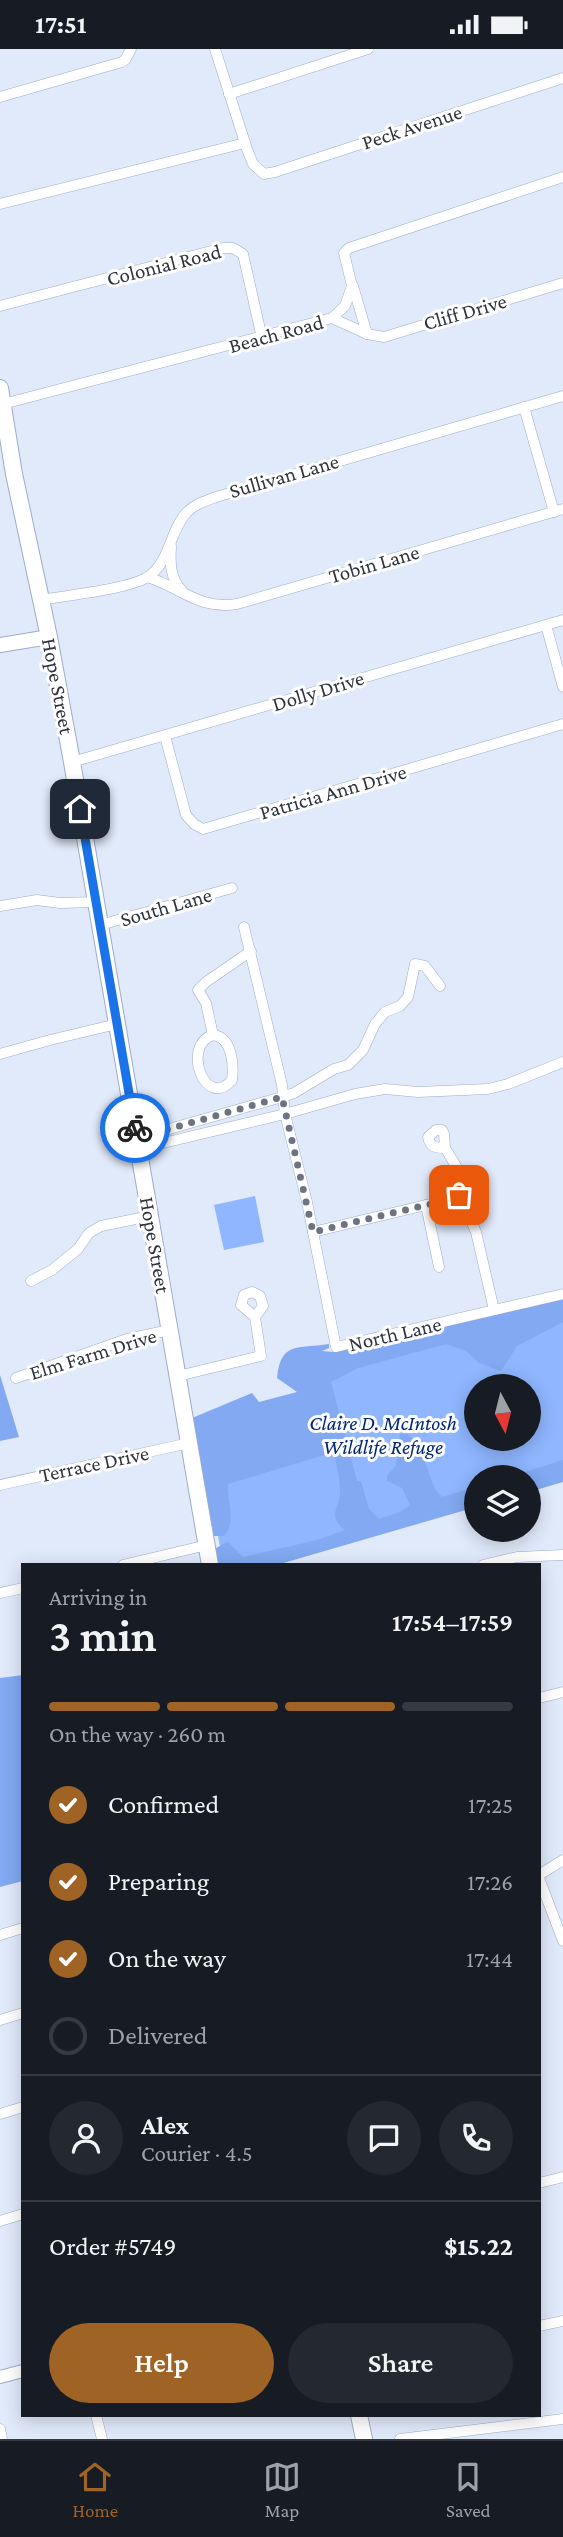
<!DOCTYPE html>
<html lang="en">
<head>
<meta charset="utf-8">
<style>
  body { margin:0; font-family:"Crimson Pro",serif; background:#242831; color:#f1f3f6; height:100vh; display:flex; flex-direction:column; font-size:26px; white-space:nowrap }
  * { box-sizing:border-box; margin:0 }
  p { font-size:23px; color:#9ea1a6 }
  .icon { flex:none; width:38px; height:38px; fill:none; stroke:currentColor; stroke-width:2; stroke-linecap:round; stroke-linejoin:round }
  .map { position:relative; flex:1; overflow:hidden }
  .sheet { position:absolute; left:21px; top:1514px; width:520px; height:854px; display:flex; flex-direction:column; background:#171b24; border-radius:0px; box-shadow:0 4px 18px #0003 }
  .sheet>* { flex:none }
  .needle { width:46px; rotate:173deg }
  .fabs { position:absolute; left:464px; top:1325px; display:grid; gap:14px }
  .fabs a { display:grid; place-items:center; width:77px; height:77px; border-radius:50%; background:#171b24; box-shadow:0 4px 18px #0003; font-size:35px }
  .pin { position:absolute; display:grid; place-items:center; width:60px; height:60px; color:#fff; margin:-30px; border-radius:14px; box-shadow:0 4px 10px #0006 }
  .courier { position:absolute; display:grid; place-items:center; width:70px; height:70px; margin:-35px; border:5px solid #1a73e8; border-radius:50%; background:#fff; color:#222; box-shadow:0 2px 9px #0007 }
  .summary em { font-style:normal; font-weight:600 }
  .summary div { display:flex; flex-direction:column-reverse }
  .summary { display:flex; align-items:center; justify-content:space-between; height:119px; padding:0 28px }
  h1 { font-size:46px; font-weight:600; line-height:52px }
  .bar { display:grid; grid-template-columns:repeat(4,1fr); gap:10px 7px; align-content:center; height:84px; padding:0 28px }
  .bar i { height:9px; border-radius:5px; background:#363941 }
  .bar .selected { background:#9f6325 }
  .bar p { grid-column:span 4 }
  .line { display:flex; align-items:center; gap:18px; padding:0 28px; border-top:2px solid #363941 }
  .line div { flex:1 }
  .round { display:grid; place-items:center; flex:none; width:74px; height:74px; border-radius:37px; background:#242831 }
  ol { padding:0 28px; list-style:none }
  li { display:flex; align-items:center; gap:21px; height:77px }
  li p { margin-inline-start:auto }
  li .icon { padding:7px; border-radius:50%; background:#9f6325; color:#fff; stroke-width:4 }
  li:last-child { color:#9ea1a6 }
  li i { width:38px; height:38px; border:4px solid #363941; border-radius:50% }
  .cta { display:flex; gap:14px; margin-top:auto; padding:14px 28px }
  .cta a { flex:1; height:80px; border-radius:42px; background:#9f6325; color:#fff; font-size:28px; font-weight:600; line-height:80px; text-align:center }
  .cta a+a { background:#242831; color:#f1f3f6 }
  .status { display:flex; justify-content:space-between; align-items:center; height:49px; padding:0 35px; background:#171b24; direction:ltr }
  .status svg { height:19px; fill:currentColor }
  .dock { display:flex; justify-content:space-around; align-items:center; height:98px; border-top:2px solid #363941; background:#171b24; font-size:19px; color:#9ea1a6 }
  .dock a { display:grid; justify-items:center; gap:4px }
  .dock .selected { color:#9f6325 }
  .map>svg:first-child { display:block }
</style>
</head>
<body>
<div class="status"><b>17:51</b><svg viewBox="0 0 49 12"><path d="M0 12V9h3v3zM5 12V6h3v6zM10 12V3h3v9zM15 12V0h3v12zM26 1h20v11H26zM47 4h2v5h-2z"/></svg></div>
<div class="map">
<svg width="563" height="2390" viewBox="0 0 563 2390">
  <rect width="100%" height="100%" fill="#e1eafb"/>
  <g fill="#8fb6ff" fill-rule="evenodd">
    <path d="M255,1147L264,1193L224,1201L214,1156Z"/>
    <path d="M563,1252V1424L528,1428H476V1452L223,1515L198,1373L301,1343L294,1313ZM476,1337H528V1390H476Z"/>
  </g>
  <g fill="#82a9f1">
    <path d="M563,1246V1273L517,1297L501,1322L479,1314L466,1302L446,1295L358,1319L331,1333L357,1432H361L369,1460L379,1470L400,1463L410,1456L402,1439L387,1432V1427L396,1416L400,1385H408L420,1400L435,1440L442,1448L476,1438V1458L280,1515H219L215,1511L214,1500L228,1493L243,1508L317,1491L345,1481C326,1466 340,1460 340,1442C340,1429 336,1415 334,1403L228,1435C227,1452 237,1475 224,1487H214L192,1369L252,1344L259,1353L297,1343L277,1329C281,1292 297,1300 329,1295V1299L322,1302L334,1303Z"/>
    <path d="M0,1326L19,1388L0,1392Z"/>
    <path d="M563,1411V1433L529,1443L528,1428H509Z"/>
    <path d="M23,1626V1832L0,1838V1629Z"/>
  </g>
  <g fill="none" stroke-linecap="round" stroke-linejoin="round">
    <g stroke="#9eacc7" stroke-width="11">
      <g id="minor">
        <path d="M215,0L247,100L253,115L264,125L275,123L563,29"/>
        <path d="M229,45L368,0"/>
        <path d="M0,48L122,13L125,11L131,0"/>
        <path d="M0,155L245,94"/>
        <path d="M353,237L367,285"/>
        <path d="M0,257L223,199H233L243,205L262,289"/>
        <path d="M332,269L367,285L384,288L563,234"/>
        <path d="M3,355L332,269L345,257L352,237L344,204L349,199L563,128"/>
        <path d="M524,358L554,463"/>
        <path d="M171,497C170,514 170,529 182,542"/>
        <path d="M147,528C181,538 198,561 237,555L563,460"/>
        <path d="M41,551C68,546 125,541 148,528C170,513 170,481 187,463C195,455 205,452 216,448L563,347"/>
        <path d="M546,576L563,638"/>
        <path d="M165,687L186,766L194,775L203,780L563,675"/>
        <path d="M72,713L563,571"/>
        <path d="M0,857L37,851L60,854L96,853"/>
        <path d="M100,876L232,839"/>
        <path d="M244,878L282,1036L285,1065L307,1153L336,1298L563,1245"/>
        <path d="M213,986C181,996 205,1062 232,1031C234,1015 232,988 213,986L206,954L198,941L206,933L251,902"/>
        <path d="M0,1005L50,991L117,975"/>
        <path d="M436,1081H442L444,1085L445,1099C435,1099 430,1098 428,1088Z"/>
        <path d="M136,1085L162,1082L282,1048L294,1044L334,1020L348,1016L363,1001L375,975L385,963L400,957L408,948L415,915L425,917L440,937"/>
        <path d="M445,1099L456,1117L459,1146L476,1183L494,1261"/>
        <path d="M138,1100L285,1065L355,1045L385,1040L418,1043L488,1040L508,1035L563,1013"/>
        <path d="M426,1156L439,1218"/>
        <path d="M313,1183L426,1156L461,1150"/>
        <path d="M31,1232L52,1221L78,1200L89,1184L101,1177L150,1167"/>
        <path d="M178,1327L261,1307L255,1268L263,1257L260,1247L252,1243L244,1246L241,1256L255,1268"/>
        <path d="M16,1329L127,1290L170,1281"/>
        <path d="M0,1436L189,1394"/>
        <path d="M123,1516L207,1496"/>
        <path d="M483,1516L517,1508L563,1506"/>
        <path d="M0,1544L23,1539"/>
        <path d="M539,1649L563,1643"/>
        <path d="M539,1826L563,1811"/>
        <path d="M539,1829L563,1892"/>
        <path d="M0,1886L23,1879"/>
        <path d="M0,1971L23,1964"/>
        <path d="M0,2065L23,2058"/>
        <path d="M539,2134L563,2128"/>
        <path d="M0,2172L23,2165"/>
        <path d="M539,2277L563,2272"/>
        <path d="M96,2366L102,2390"/>
        <path d="M0,2380L2,2390"/>
        <path d="M400,2390L563,2370"/>
      </g>
    </g>
    <g stroke="#9eacc7" stroke-width="14">
      <path id="tertiary" d="M0,2328L23,2322"/>
    </g>
    <g stroke="#9eacc7" stroke-width="16">
      <path id="secondary" d="M0,596L49,588"/>
    </g>
    <g stroke="#9eacc7" stroke-width="18">
      <g id="primary">
        <path d="M0,339L14,425L49,588L72,713L210,1516"/>
        <path d="M359,2366L364,2390"/>
      </g>
    </g>
    <use href="#minor" stroke="#fff" stroke-width="10"/>
    <use href="#tertiary" stroke="#fff" stroke-width="12"/>
    <use href="#secondary" stroke="#fff" stroke-width="14"/>
    <use href="#primary" stroke="#fff" stroke-width="16"/>
  </g>
  <g fill="none" stroke-linecap="round" stroke-linejoin="round">
    <path stroke="#6d7380" stroke-width="7" stroke-dasharray="0 12.6" d="M135,1079L136,1085L162,1082L282,1048L313,1183L426,1156L461,1150L459,1146"/>
    <path stroke="#1a73e8" stroke-width="9" d="M80,760L135,1079"/>
  </g>
  <g text-anchor="middle" dominant-baseline="central" stroke-width="6" stroke-linejoin="round" paint-order="stroke">
    <g font-size="21" fill="#2e333e" stroke="#fff">
      <text transform="translate(412 78) rotate(-18)">Peck Avenue</text>
      <text transform="translate(164 216) rotate(-14)">Colonial Road</text>
      <text transform="translate(465 263) rotate(-16)">Cliff Drive</text>
      <text transform="translate(276 285) rotate(-15)">Beach Road</text>
      <text transform="translate(284 427) rotate(-16)">Sullivan Lane</text>
      <text transform="translate(374 515) rotate(-16)">Tobin Lane</text>
      <text transform="translate(58 637) rotate(79)">Hope Street</text>
      <text transform="translate(318 642) rotate(-17)">Dolly Drive</text>
      <text transform="translate(333 743) rotate(-16)">Patricia Ann Drive</text>
      <text transform="translate(166 858) rotate(-16)">South Lane</text>
      <text transform="translate(155 1196) rotate(80)">Hope Street</text>
      <text transform="translate(395 1285) rotate(-13)">North Lane</text>
      <text transform="translate(93 1305) rotate(-17)">Elm Farm Drive</text>
      <text transform="translate(94 1415) rotate(-12)">Terrace Drive</text>
    </g>
    <g font-size="21" font-style="italic" fill="#012778" stroke="#fff">
      <text x="383" y="1374">Claire D. McIntosh<tspan x="383" dy="24">Wildlife Refuge</tspan></text>
    </g>
  </g>
</svg>
<div class="fabs">
<a><svg class="needle" viewBox="-14 -14 28 28"><path d="M0-13l5 13h-10z" fill="#e53935"/><path d="M0 13l5-13h-10z" fill="#9ea1a6"/></svg></a>
<a><svg class="icon" aria-label="layers" viewBox="0 0 24 24"><path d="M12 4l9 5-9 5-9-5zM3 14l9 5 9-5"/></svg></a>
</div>
<div class="pin" style="left:459px;top:1146px;background:#ea580c"><svg class="icon" aria-label="bag" viewBox="0 0 24 24"><path d="M5 8h14l-1 12H6zM9 8a3 3 0 0 1 6 0"/></svg></div>
<div class="pin" style="left:80px;top:760px;background:#1f2937"><svg class="icon" aria-label="home" viewBox="0 0 24 24"><path d="M3 11l9-7 9 7M6 9v11h12V9"/></svg></div>
<div class="courier" style="left:135px;top:1079px"><svg class="icon" aria-label="bike" viewBox="0 0 24 24"><circle cx="6" cy="16" r="4"/><circle cx="18" cy="16" r="4"/><path d="M6 16l4-8h5l3 8M10 8l3 8H6M13 5h3"/></svg></div>
<section class="sheet">
<div class="summary"><div><h1>3 min</h1><p>Arriving in</p></div><em>17:54–17:59</em></div>
<div class="bar"><i class="selected"></i><i class="selected"></i><i class="selected"></i><i></i><p>On the way · 260 m</p></div>
<ol>
<li><svg class="icon" aria-label="check" viewBox="0 0 24 24"><path d="M5 12l5 5 9-10"/></svg>Confirmed<p>17:25</p></li>
<li><svg class="icon" aria-label="check" viewBox="0 0 24 24"><path d="M5 12l5 5 9-10"/></svg>Preparing<p>17:26</p></li>
<li><svg class="icon" aria-label="check" viewBox="0 0 24 24"><path d="M5 12l5 5 9-10"/></svg>On the way<p>17:44</p></li>
<li><i></i>Delivered</li>
</ol>
<div class="line" style="height:126px"><a class="round"><svg class="icon" aria-label="person" viewBox="0 0 24 24"><circle cx="12" cy="8" r="4"/><path d="M4 21q1-7 8-7t8 7"/></svg></a><div><b>Alex</b><p>Courier · 4.5</p></div><a class="round"><svg class="icon" aria-label="chat" viewBox="0 0 24 24"><path d="M4 5h16v11H9l-5 4z"/></svg></a><a class="round"><svg class="icon" aria-label="phone" viewBox="0 0 24 24"><path d="M5 4h4l2 5-3 2q2 4 5 5l2-3 5 2v4C11 20 4 13 5 4z"/></svg></a></div>
<div class="line" style="height:91px"><div>Order #5749</div><b>$15.22</b></div>
<div class="cta"><a>Help</a><a>Share</a></div>
</section>
</div>
<nav class="dock">
<a class="selected"><svg class="icon" aria-label="home" viewBox="0 0 24 24"><path d="M3 11l9-7 9 7M6 9v11h12V9"/></svg>Home</a>
<a><svg class="icon" aria-label="map" viewBox="0 0 24 24"><path d="M3 6l6-2 6 2 6-2v14l-6 2-6-2-6 2zM9 4v14M15 6v14"/></svg>Map</a>
<a><svg class="icon" aria-label="saved" viewBox="0 0 24 24"><path d="M7 4h10v16l-5-4-5 4z"/></svg>Saved</a>
</nav>
</body>
</html>
